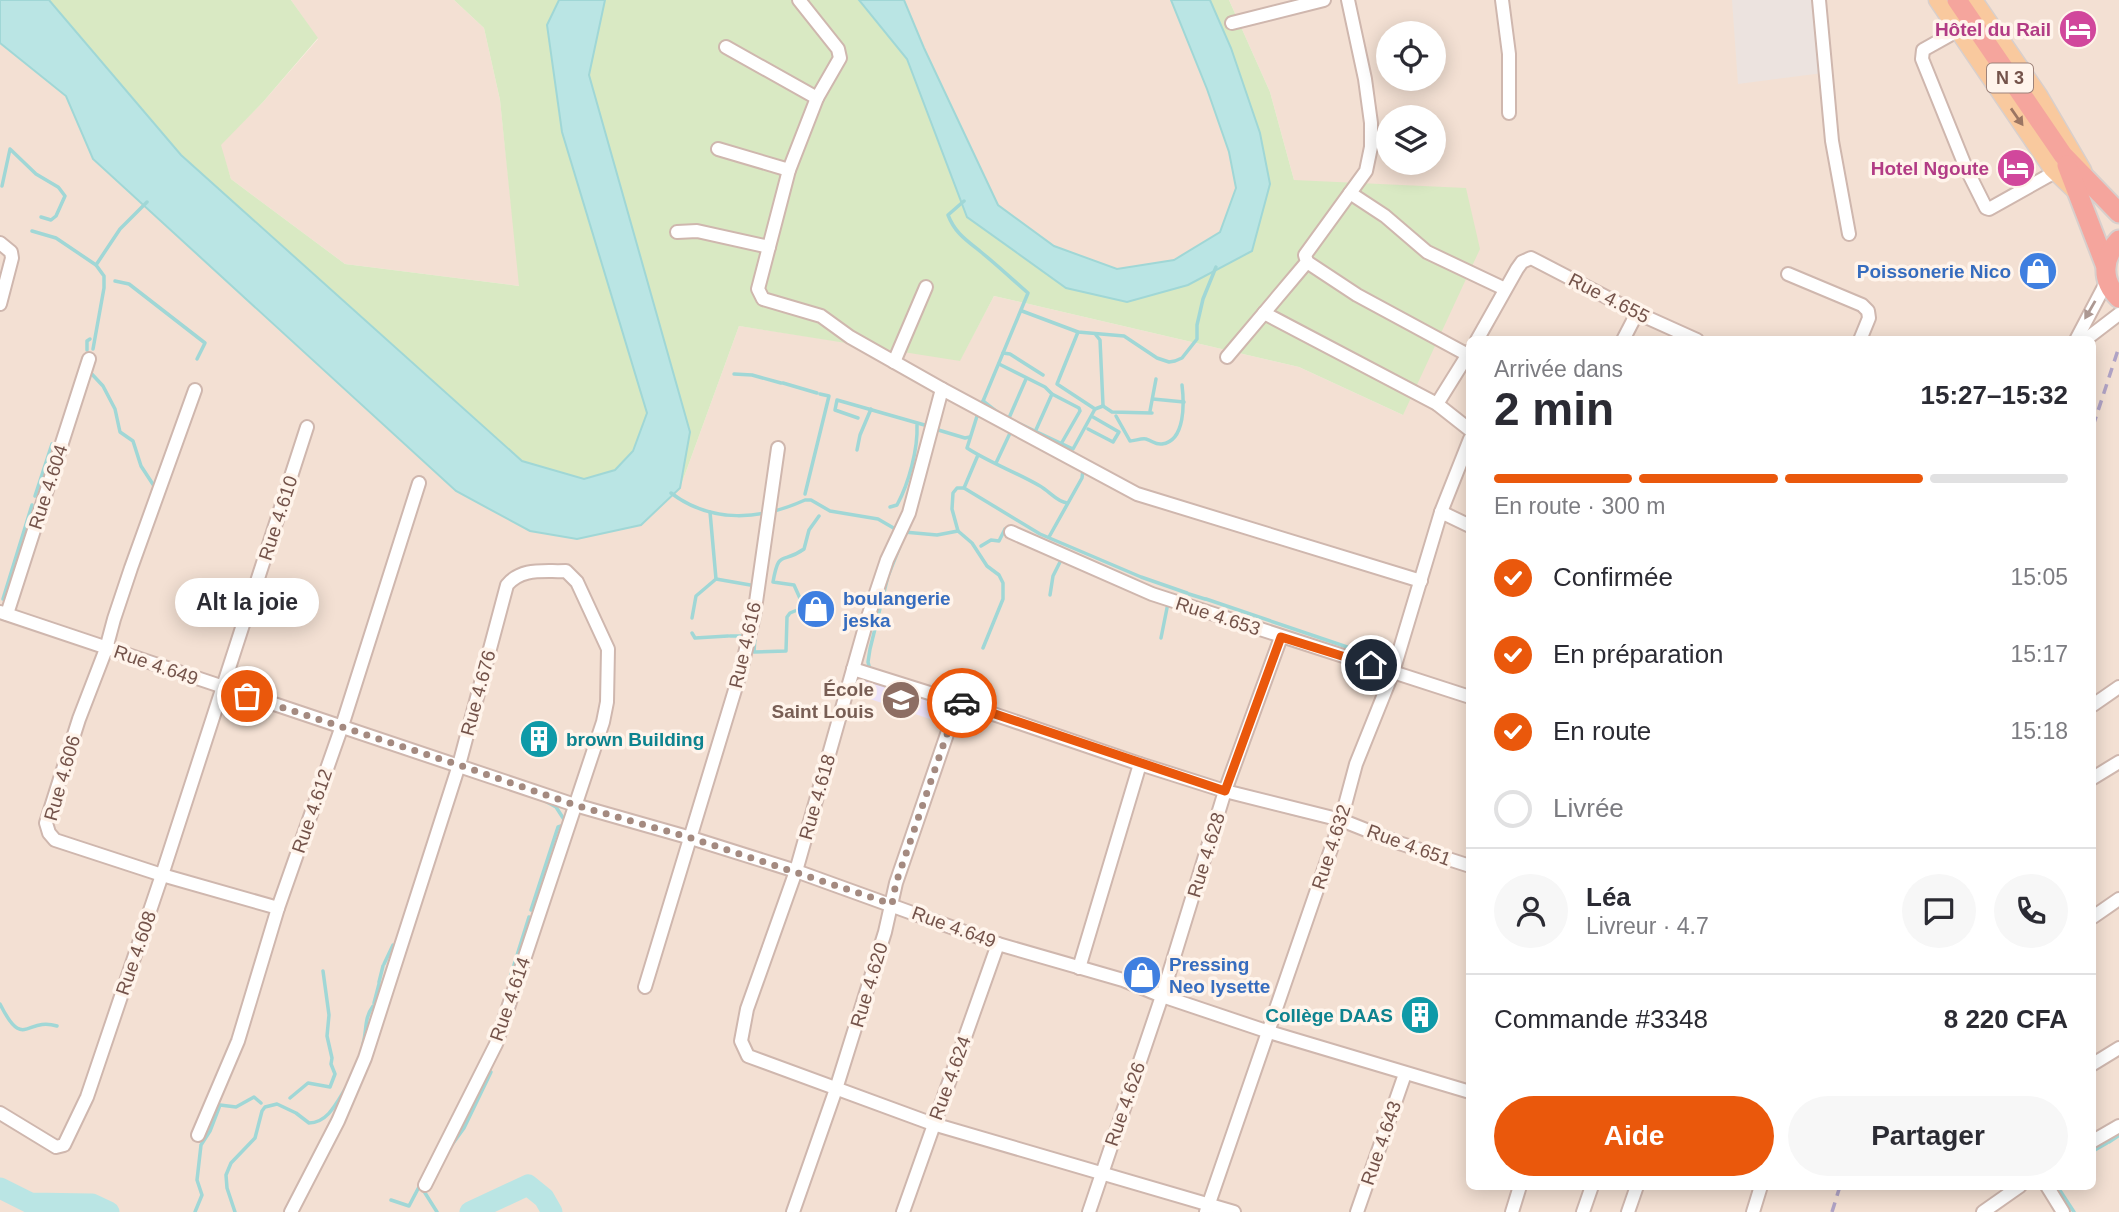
<!DOCTYPE html>
<html lang="fr">
<head>
<meta charset="utf-8">
<style>
  body { margin:0; font-family:Helvetica,sans-serif; background:#f7f7f7; color:#2b2b33; height:100vh; display:flex; flex-direction:column; font-size:26px; white-space:nowrap }
  * { box-sizing:border-box; margin:0 }
  p { font-size:23px; color:#7c7c81 }
  .icon { flex:none; width:38px; height:38px; fill:none; stroke:currentColor; stroke-width:2; stroke-linecap:round; stroke-linejoin:round }
  .map { position:relative; flex:1; overflow:hidden }
  .drawer { position:absolute; left:1466px; top:336px; width:630px; height:854px; display:flex; flex-direction:column; background:#fff; border-radius:10px; box-shadow:0 4px 18px #0003 }
  .drawer>* { flex:none }
  .tools { position:absolute; left:1376px; top:21px; display:grid; gap:14px }
  .tools a { display:grid; place-items:center; width:70px; height:70px; border-radius:50%; background:#fff; box-shadow:0 4px 18px #0003; font-size:35px }
  .pin { position:absolute; display:grid; place-items:center; width:60px; height:60px; color:#fff; margin:-30px; border:4px solid #fff; border-radius:50%; box-shadow:0 2px 7px #0007 }
  .courier { position:absolute; display:grid; place-items:center; width:70px; height:70px; margin:-35px; border:5px solid #ea580c; border-radius:50%; background:#fff; color:#222; box-shadow:0 2px 9px #0007 }
  .bubble { position:absolute; height:49px; border-radius:24px; background:#fff; box-shadow:0 4px 18px #0003; font-size:23px; font-weight:700; line-height:49px; text-align:center }
  .headline em { font-style:normal; font-weight:700 }
  .headline div { display:flex; flex-direction:column-reverse }
  .headline { display:flex; align-items:center; justify-content:space-between; height:119px; padding:0 28px }
  h1 { font-size:46px; font-weight:700; line-height:52px }
  .bar { display:grid; grid-template-columns:repeat(4,1fr); gap:10px 7px; align-content:center; height:84px; padding:0 28px }
  .bar i { height:9px; border-radius:5px; background:#e1e1e2 }
  .bar .selected { background:#ea580c }
  .bar p { grid-column:span 4 }
  .line { display:flex; align-items:center; gap:18px; padding:0 28px; border-top:2px solid #e1e1e2 }
  .line div { flex:1 }
  .round { display:grid; place-items:center; flex:none; width:74px; height:74px; border-radius:37px; background:#f7f7f7 }
  ol { padding:0 28px; list-style:none }
  li { display:flex; align-items:center; gap:21px; height:77px }
  li p { margin-inline-start:auto }
  li .icon { padding:7px; border-radius:50%; background:#ea580c; color:#fff; stroke-width:4 }
  li:last-child { color:#7c7c81 }
  li i { width:38px; height:38px; border:4px solid #e1e1e2; border-radius:50% }
  .cta { display:flex; gap:14px; margin-top:auto; padding:14px 28px }
  .cta a { flex:1; height:80px; border-radius:42px; background:#ea580c; color:#fff; font-size:28px; font-weight:700; line-height:80px; text-align:center }
  .cta a+a { background:#f7f7f7; color:#2b2b33 }
  .map>svg:first-child { display:block }
</style>
</head>
<body>
<div class="map">
<svg width="2119" height="1212" viewBox="0 0 2119 1212">
  <rect width="100%" height="100%" fill="#fcefe5"/>
  <g fill="#f3e0d3" fill-rule="evenodd">
    <path d="M291,0H454L484,28L500,100L520,286L345,264L231,179L220,145L263,102L318,39Z"/>
    <path d="M904,0H1171L1207,89L1229,152L1236,188L1220,232L1174,260L1117,269L1054,246L998,205L924,48Z"/>
    <path d="M1229,0H2119V1212H0V43L66,96L93,159L456,491L530,531L680,488L739,326L960,360L994,296L1299,367L1403,415L1294,180L1270,92ZM1388,33H1433V79H1388ZM1388,117H1433V163H1388ZM1470,340H2093V1186H1470Z"/>
  </g>
  <path fill="#ece3df" d="M1732,0H1817L1823,73L1738,84Z"/>
  <path fill="#ece2f8" d="M866,680L948,707L942,723L861,696Z"/>
  <g fill="#d9e9c3">
    <path d="M49,0H291L318,38L263,102L221,145L231,179L345,264L519,286L500,100L484,28L454,0H559L547,25L562,131L647,413L633,451L615,470L584,479L522,462L181,155Z"/>
    <path d="M605,0H859L907,59L967,217L1066,288L1188,285L1270,184L1260,133L1231,48L1210,0H1229L1270,92L1294,180L1466,188L1480,249L1403,415L1299,367L994,296L960,361L739,326L680,488L690,432L589,75Z"/>
  </g>
  <g fill="#bae5e4" stroke="#a0d7d6" stroke-width="2">
    <path d="M0,0H49L181,155L522,461L584,479L615,470L633,451L647,413L562,132L547,25L559,0H605L589,75L690,432L680,488L641,525L577,539L530,531L456,491L93,159L66,96L0,43Z"/>
    <path d="M859,0H904L924,48L998,205L1054,246L1117,269L1174,260L1220,232L1236,188L1229,152L1207,89L1171,0H1210L1231,48L1260,133L1270,184L1252,251L1188,285L1127,302L1066,288L967,217L907,59Z"/>
  </g>
  <g fill="none" stroke-linecap="round" stroke-linejoin="round">
    <g stroke="#a0d7d6" stroke-width="3.5">
      <path d="M2,186L10,149L36,174L58,187"/>
      <path d="M964,201L948,215C955,233 966,240 981,252C997,265 1012,279 1028,293L981,406"/>
      <path d="M41,217L51,220L56,216L65,196L59,188"/>
      <path d="M32,231L56,238L96,265L104,276V288L93,349"/>
      <path d="M96,265L120,229L147,202"/>
      <path d="M115,281L129,284L205,343L197,359"/>
      <path d="M1022,311L1078,332L1124,336L1157,358L1169,362L1175,361L1182,358L1197,339V325L1203,299L1216,267"/>
      <path d="M1078,332L1057,384L1095,409"/>
      <path d="M1096,335L1100,340L1103,405"/>
      <path d="M87,350V341L90,339"/>
      <path d="M1003,353L1010,354L1043,375"/>
      <path d="M999,364L1045,387L1052,394L1079,408L1080,411L1061,444"/>
      <path d="M89,371L103,386L115,409L120,432L133,441L141,466L156,489"/>
      <path d="M734,374L752,375L781,383"/>
      <path d="M783,383L817,393"/>
      <path d="M1153,399L1184,402"/>
      <path d="M983,401L1001,415L1073,449L1095,409L1103,406"/>
      <path d="M1103,406L1112,412L1152,413"/>
      <path d="M1150,411L1156,379"/>
      <path d="M978,413L967,448C990,463 1016,472 1040,486C1049,491 1057,502 1067,503"/>
      <path d="M1116,416L1130,441C1135,441 1141,438 1146,439C1153,441 1155,445 1162,444C1186,441 1184,401 1182,385"/>
      <path d="M858,418L835,410L837,400L928,426"/>
      <path d="M1009,418L1026,379"/>
      <path d="M935,429L965,438L970,437"/>
      <path d="M1088,429L1113,442L1119,432L1093,417"/>
      <path d="M1035,432L1052,394"/>
      <path d="M857,450L860,435L871,409"/>
      <path d="M978,455L964,488H957L953,493L952,509L958,531L972,543L987,566L999,575L1003,583V599L983,648"/>
      <path d="M996,463L1011,431"/>
      <path d="M964,488L1040,534L1141,577L1187,593"/>
      <path d="M671,493C712,524 761,520 805,500H811L830,511L878,519L897,530"/>
      <path d="M805,494L829,396L820,394"/>
      <path d="M35,496L52,444"/>
      <path d="M890,507L897,505C909,483 918,449 917,425"/>
      <path d="M710,512L716,579"/>
      <path d="M904,532L937,535L958,531"/>
      <path d="M1049,537L1082,478L1083,470"/>
      <path d="M981,546L991,540L999,541L1005,529L1011,528"/>
      <path d="M1189,594L1205,599"/>
      <path d="M1050,595L1053,576L1062,558"/>
      <path d="M3,599L32,505"/>
      <path d="M1206,599L1350,648L1383,657"/>
      <path d="M692,618L696,596L716,579L756,586"/>
      <path d="M692,633L695,638L728,636"/>
      <path d="M730,636H742"/>
      <path d="M755,637L754,652L786,651L787,617L790,613L802,608L803,605L794,585L773,582C779,548 782,565 804,549L809,530L819,516"/>
      <path d="M1161,638L1168,603"/>
      <path d="M870,670L868,662L870,649L888,576L900,546"/>
      <path d="M1289,813L1305,817"/>
      <path d="M531,910L558,827L564,825L565,821L556,807L545,801"/>
      <path d="M384,964L393,945"/>
      <path d="M509,981L529,917"/>
      <path d="M379,982L383,966"/>
      <path d="M374,1003L379,984"/>
      <path d="M0,1004C24,1052 26,1016 57,1026"/>
      <path d="M363,1044C367,1030 364,1018 373,1006"/>
      <path d="M290,1098L308,1083L330,1087L335,1074L331,1064L332,1058L327,1036L329,1015L323,971"/>
      <path d="M2109,1142L2118,1136"/>
      <path d="M451,1146L464,1128L491,1072"/>
      <path d="M2093,1151L2107,1143"/>
      <path d="M2057,1186L2074,1212"/>
      <path d="M391,1200L409,1206L420,1185L437,1212"/>
      <path d="M195,1212L202,1195L197,1180L201,1145L210,1131L220,1105L236,1107L254,1097L261,1103"/>
      <path d="M235,1212L227,1188L226,1175L231,1163L255,1138L262,1111L265,1107L277,1104L296,1113L309,1123C328,1123 337,1102 347,1086"/>
    </g>
    <g stroke="#bae5e4" stroke-width="21">
      <path d="M0,1188L30,1203L92,1204L109,1212"/>
      <path d="M470,1212L528,1185L544,1198L552,1212"/>
    </g>
    <g stroke="#cfb7ae" stroke-width="16">
      <g id="minor">
        <path d="M799,0L838,49L840,58L817,98L789,170L758,289L763,299L821,316L850,337L942,389L1137,494L1421,581"/>
        <path d="M1502,0L1509,54V113"/>
        <path d="M1819,0L1832,141L1849,234"/>
        <path d="M1232,23L1324,0"/>
        <path d="M1957,31L1923,50L1922,59L1966,168L1986,208L1989,209L2055,172"/>
        <path d="M726,47L817,98"/>
        <path d="M718,149L789,170"/>
        <path d="M1350,193L1385,216L1427,252L1505,289"/>
        <path d="M677,232L697,231L769,247"/>
        <path d="M0,243L11,252L12,258L0,304"/>
        <path d="M1307,262L1357,295L1468,355"/>
        <path d="M1788,274L1862,305L1868,311L1869,318L1860,340"/>
        <path d="M1264,313L1437,404L1470,430"/>
        <path d="M1477,340L1517,269L1522,262L1531,258L1637,313L1697,340"/>
        <path d="M1623,340L1637,313"/>
        <path d="M2076,340L2107,281"/>
        <path d="M2085,340L2119,314"/>
        <path d="M1227,357L1307,262L1305,255L1366,171L1371,147V123L1365,79L1348,0"/>
        <path d="M894,362L926,287"/>
        <path d="M942,389L909,513L887,560L867,620L796,871L747,1009L741,1041L748,1056L933,1124L1234,1212"/>
        <path d="M195,390L131,568L114,619L106,649L79,719L46,823L49,833L55,840L162,875L278,908"/>
        <path d="M1437,404L1470,351"/>
        <path d="M1441,512L1470,439"/>
        <path d="M1011,532L1152,594L1470,697"/>
        <path d="M0,612L575,805L691,838L796,871L998,944L1123,980L1162,996L1269,1032L1470,1092"/>
        <path d="M7,614L89,359"/>
        <path d="M853,669L958,702"/>
        <path d="M2093,705L2119,687"/>
        <path d="M1140,764L1225,791L1341,820L1399,843L1470,866"/>
        <path d="M2093,778L2119,762"/>
        <path d="M2093,917L2119,899"/>
        <path d="M645,987L741,670L754,616L778,448"/>
        <path d="M2093,1064L2119,1048"/>
        <path d="M0,1113L56,1147L64,1145L87,1097L162,875L307,427"/>
        <path d="M198,1135L238,1041L278,908L342,726L419,483"/>
        <path d="M2093,1141L2119,1126"/>
        <path d="M2047,1186L2063,1212"/>
        <path d="M291,1212L338,1121L365,1058L459,765L507,585C522,567 544,572 566,571L577,582L608,649L607,702L603,722L496,1044L425,1185"/>
        <path d="M793,1212L836,1089L885,932L896,883L958,702L1140,764L1079,968"/>
        <path d="M903,1212L998,944"/>
        <path d="M1089,1212L1162,996L1225,791L1281,637"/>
        <path d="M1206,1212L1341,820L1356,764L1393,672L1441,512L1470,526"/>
        <path d="M1357,1212L1405,1074"/>
        <path d="M1512,1212L1520,1186"/>
        <path d="M1583,1212L1592,1186"/>
        <path d="M1628,1212L1637,1186"/>
        <path d="M1753,1212L1761,1186"/>
        <path d="M1983,1212L2020,1186"/>
      </g>
    </g>
    <g stroke="#d8cfcc" stroke-width="19">
      <g id="major">
        <path d="M1937,0L2052,169L2077,193"/>
        <path d="M1974,0L2039,95L2083,170"/>
      </g>
    </g>
    <g stroke="#d8cfcc" stroke-width="23">
      <g id="highway">
        <path d="M1957,0L2063,155L2119,213"/>
        <path d="M2067,165L2105,264"/>
        <path d="M2119,240C2102,258 2101,281 2119,298"/>
      </g>
    </g>
    <use href="#minor" stroke="#fff" stroke-width="12"/>
    <use href="#major" stroke="#f9c99e" stroke-width="16"/>
    <use href="#highway" stroke="#f5a59d" stroke-width="19"/>
    <g stroke="#b0a3c5" stroke-width="3.5" stroke-dasharray="10 7" stroke-linecap="butt">
      <path d="M2093,426L2119,347"/>
      <path d="M1832,1212L1840,1186"/>
    </g>
  </g>
  <defs><path id="oneway-solid" d="M-6-.8H1V-3.2L6.5 0L1 3.2V.8H-6Z" transform="scale(1.75)"/></defs>
  <use fill="#9c7663" href="#oneway-solid" transform="translate(2017 117) rotate(55)"/>
  <use fill="#ac9892" href="#oneway-solid" transform="translate(2090 310) rotate(120)"/>
  <g fill="none" stroke-linecap="round" stroke-linejoin="round">
    <path stroke="#a48a80" stroke-width="7" stroke-dasharray="0 12.6" d="M247,696L459,765L575,805L691,838L892,904L896,883L958,702L962,703"/>
    <path stroke="#ea580c" stroke-width="9" d="M962,703L1225,791L1281,637L1371,665"/>
  </g>
  <defs>
    <g id="hotel-disc" transform="scale(2.0125)"><circle r="9.5" fill="#d1479c" stroke="#fff4eb"/><path d="M-6-4.5h1.5V1H6V5H4.5V3h-9V5H-6ZM-4 0a1.8 1.8 0 1 1 3.6 0ZM.5 0V-2.5h3Q6-2.5 6 0Z" fill="#fff"/></g>
    <g id="shop-disc" transform="scale(2.0125)"><circle r="9.5" fill="#3f7fe0" stroke="#fff4eb"/><path d="M-5-2.5h2.3a2.7 3.5 0 0 1 5.4 0H5L5.5 6h-11ZM-1.5-2.5h3a1.5 2.3 0 0 0-3 0Z" fill="#fff"/></g>
    <g id="school-disc" transform="scale(2.0125)"><circle r="9.5" fill="#8d6e63" stroke="#fff4eb"/><path d="M0-5L7-2L0 1L-7-2ZM-4 1L0 2.5L4 1V4Q0 6-4 4Z" fill="#fff"/></g>
    <g id="building-disc" transform="scale(2.0125)"><circle r="9.5" fill="#0f9aa8" stroke="#fff4eb"/><path d="M-4-6H4V6H1V3H-1V6H-4ZM-2.5-4.3h1.7v1.8h-1.7ZM.8-4.3h1.7v1.8H.8ZM-2.5-1h1.7V.8h-1.7ZM.8-1h1.7V.8H.8Z" fill="#fff"/></g>
  </defs>
  <g fill-rule="evenodd">
    <use href="#hotel-disc" x="2078" y="29"/>
    <use href="#hotel-disc" x="2016" y="168"/>
    <use href="#shop-disc" x="2038" y="271"/>
    <use href="#shop-disc" x="816" y="609"/>
    <use href="#school-disc" x="901" y="700"/>
    <use href="#building-disc" x="539" y="739"/>
    <use href="#shop-disc" x="1142" y="975"/>
    <use href="#building-disc" x="1420" y="1015"/>
  </g>
  <g text-anchor="middle" dominant-baseline="central" stroke-width="7" stroke-linejoin="round" paint-order="stroke">
    <rect fill="#fff4eb" stroke="#9e837a" stroke-width="2" x="1987" y="63.5" width="46" height="29" rx="5"/>
    <g font-size="18" font-weight="bold" fill="#74534a">
      <text x="2010" y="78">N 3</text>
    </g>
    <g font-size="19" font-weight="bold" fill="#b23c85" stroke="#fff4eb" text-anchor="end">
      <text x="2051" y="29">Hôtel du Rail</text>
      <text x="1989" y="168">Hotel Ngoute</text>
    </g>
    <g font-size="19" font-weight="bold" fill="#366cbe" stroke="#fff4eb" text-anchor="start">
      <text x="2011" y="271" text-anchor="end">Poissonerie Nico</text>
      <text x="843" y="598">boulangerie<tspan x="843" dy="22">jeska</tspan></text>
      <text x="1169" y="964">Pressing<tspan x="1169" dy="22">Neo lysette</tspan></text>
    </g>
    <g font-size="19" fill="#74534a" stroke="#fff4eb">
      <text transform="translate(1609 298) rotate(27)">Rue 4.655</text>
      <text transform="translate(48 487) rotate(-72)">Rue 4.604</text>
      <text transform="translate(278 518) rotate(-72)">Rue 4.610</text>
      <text transform="translate(1218 616) rotate(18)">Rue 4.653</text>
      <text transform="translate(745 645) rotate(-77)">Rue 4.616</text>
      <text transform="translate(156 665) rotate(19)">Rue 4.649</text>
      <text transform="translate(478 693) rotate(-75)">Rue 4.676</text>
      <text transform="translate(62 778) rotate(-74)">Rue 4.606</text>
      <text transform="translate(817 797) rotate(-74)">Rue 4.618</text>
      <text transform="translate(312 811) rotate(-71)">Rue 4.612</text>
      <text transform="translate(1409 845) rotate(20)">Rue 4.651</text>
      <text transform="translate(1331 847) rotate(-72)">Rue 4.632</text>
      <text transform="translate(1206 855) rotate(-73)">Rue 4.628</text>
      <text transform="translate(954 927) rotate(20)">Rue 4.649</text>
      <text transform="translate(136 953) rotate(-71)">Rue 4.608</text>
      <text transform="translate(869 985) rotate(-73)">Rue 4.620</text>
      <text transform="translate(510 999) rotate(-71)">Rue 4.614</text>
      <text transform="translate(950 1078) rotate(-70)">Rue 4.624</text>
      <text transform="translate(1125 1104) rotate(-71)">Rue 4.626</text>
      <text transform="translate(1381 1143) rotate(-71)">Rue 4.643</text>
    </g>
    <g font-size="19" font-weight="bold" fill="#785e54" stroke="#fff4eb" text-anchor="end">
      <text x="874" y="689">École<tspan x="874" dy="22">Saint Louis</tspan></text>
    </g>
    <g font-size="19" font-weight="bold" fill="#0d838f" stroke="#fff4eb" text-anchor="start">
      <text x="566" y="739">brown Building</text>
      <text x="1393" y="1015" text-anchor="end">Collège DAAS</text>
    </g>
  </g>
</svg>
<div class="tools">
<a><svg class="icon" aria-label="locate" viewBox="0 0 24 24"><circle cx="12" cy="12" r="6"/><path d="M12 2v4M12 18v4M2 12h4M18 12h4"/></svg></a>
<a><svg class="icon" aria-label="layers" viewBox="0 0 24 24"><path d="M12 4l9 5-9 5-9-5zM3 14l9 5 9-5"/></svg></a>
</div>
<div class="pin" style="left:247px;top:696px;background:#ea580c"><svg class="icon" aria-label="bag" viewBox="0 0 24 24"><path d="M5 8h14l-1 12H6zM9 8a3 3 0 0 1 6 0"/></svg></div>
<div class="pin" style="left:1371px;top:665px;background:#1f2937"><svg class="icon" aria-label="home" viewBox="0 0 24 24"><path d="M3 11l9-7 9 7M6 9v11h12V9"/></svg></div>
<div class="courier" style="left:962px;top:703px"><svg class="icon" aria-label="car" viewBox="0 0 24 24"><path d="M5 17H2v-5l4-1 3-4h7l3 4 3 1v5h-3M9 17h6M6 11h13"/><circle cx="7" cy="17" r="2"/><circle cx="17" cy="17" r="2"/></svg></div>
<div class="bubble" style="left:175px;top:578px;width:144px">Alt la joie</div>
<section class="drawer">
<div class="headline"><div><h1>2 min</h1><p>Arrivée dans</p></div><em>15:27–15:32</em></div>
<div class="bar"><i class="selected"></i><i class="selected"></i><i class="selected"></i><i></i><p>En route · 300 m</p></div>
<ol>
<li><svg class="icon" aria-label="check" viewBox="0 0 24 24"><path d="M5 12l5 5 9-10"/></svg>Confirmée<p>15:05</p></li>
<li><svg class="icon" aria-label="check" viewBox="0 0 24 24"><path d="M5 12l5 5 9-10"/></svg>En préparation<p>15:17</p></li>
<li><svg class="icon" aria-label="check" viewBox="0 0 24 24"><path d="M5 12l5 5 9-10"/></svg>En route<p>15:18</p></li>
<li><i></i>Livrée</li>
</ol>
<div class="line" style="height:126px"><a class="round"><svg class="icon" aria-label="person" viewBox="0 0 24 24"><circle cx="12" cy="8" r="4"/><path d="M4 21q1-7 8-7t8 7"/></svg></a><div><b>Léa</b><p>Livreur · 4.7</p></div><a class="round"><svg class="icon" aria-label="chat" viewBox="0 0 24 24"><path d="M4 5h16v11H9l-5 4z"/></svg></a><a class="round"><svg class="icon" aria-label="phone" viewBox="0 0 24 24"><path d="M5 4h4l2 5-3 2q2 4 5 5l2-3 5 2v4C11 20 4 13 5 4z"/></svg></a></div>
<div class="line" style="height:91px"><div>Commande #3348</div><b>8 220 CFA</b></div>
<div class="cta"><a>Aide</a><a>Partager</a></div>
</section>
</div>
</body>
</html>
